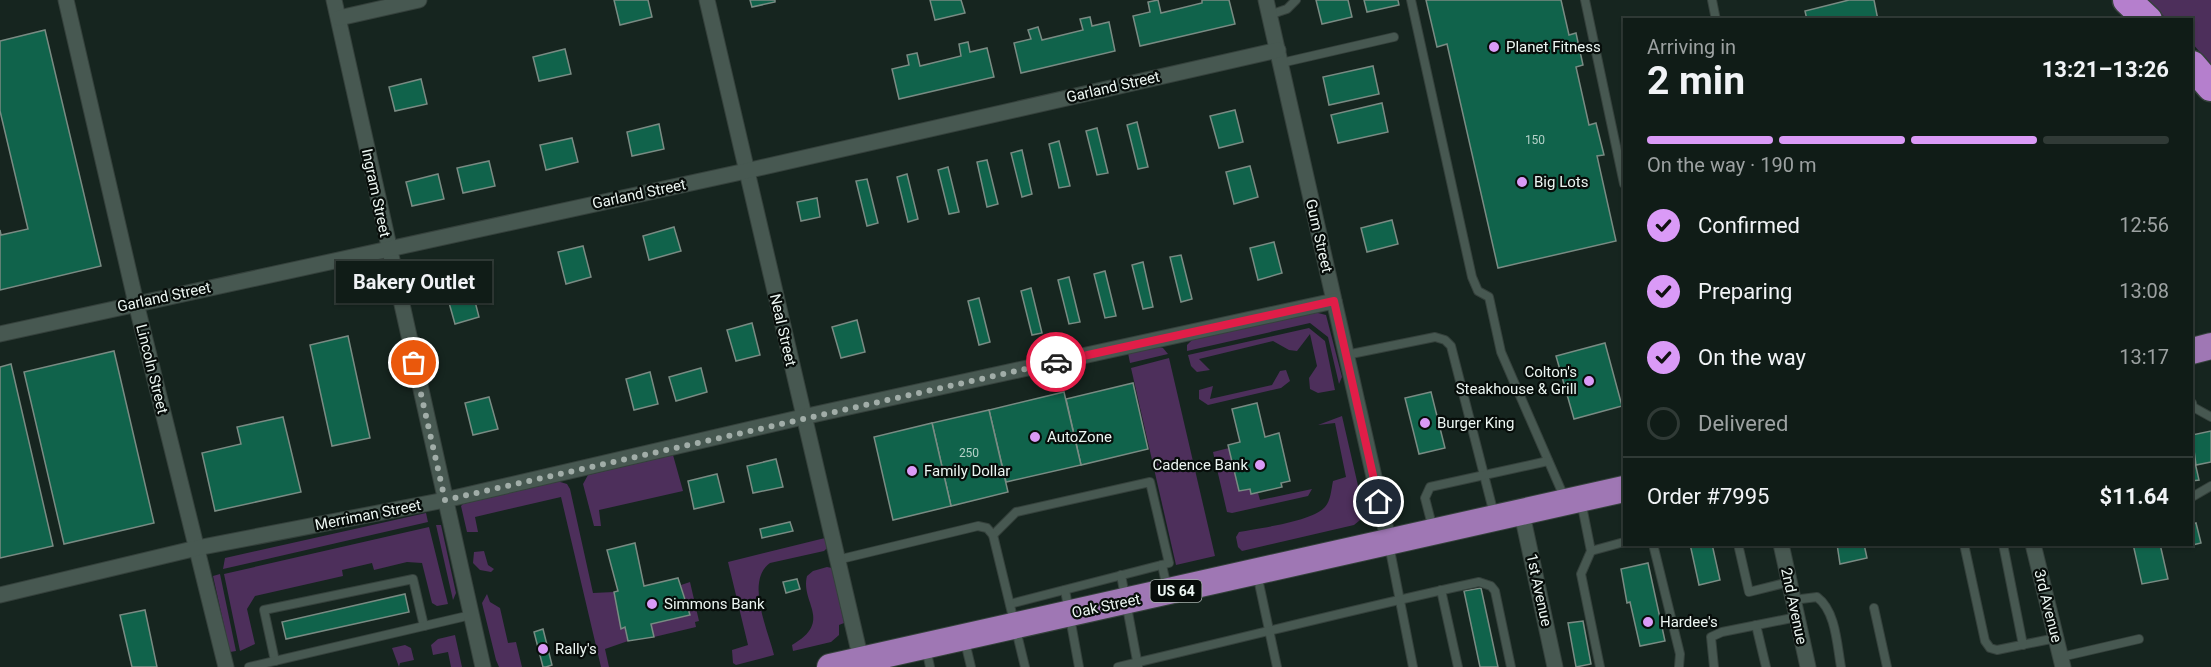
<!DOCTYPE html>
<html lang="en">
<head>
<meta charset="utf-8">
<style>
  body { margin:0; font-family:Roboto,sans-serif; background:#1e2924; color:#f1f3f6; height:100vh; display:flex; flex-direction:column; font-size:22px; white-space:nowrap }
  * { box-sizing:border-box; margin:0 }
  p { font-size:20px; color:#9ca1a1 }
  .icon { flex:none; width:33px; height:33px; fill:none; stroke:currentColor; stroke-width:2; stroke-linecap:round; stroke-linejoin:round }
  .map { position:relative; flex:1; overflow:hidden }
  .side { position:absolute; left:1623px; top:18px; width:570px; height:528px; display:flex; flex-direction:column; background:#101c17; border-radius:0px; box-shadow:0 2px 4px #0004,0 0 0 2px #303a36 }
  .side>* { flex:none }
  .pin { position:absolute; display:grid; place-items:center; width:51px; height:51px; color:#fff; margin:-26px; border:3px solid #fff; border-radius:50%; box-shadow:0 2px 6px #0007 }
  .courier { position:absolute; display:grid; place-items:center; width:60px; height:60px; margin:-30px; border:4px solid #e11d48; border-radius:50%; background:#fff; color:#222; box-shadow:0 2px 8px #0007 }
  .bubble { position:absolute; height:42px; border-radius:0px; background:#101c17; box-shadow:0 2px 4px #0004,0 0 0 2px #303a36; font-size:20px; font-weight:700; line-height:42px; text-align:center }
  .summary em { font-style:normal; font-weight:700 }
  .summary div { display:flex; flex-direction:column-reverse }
  .summary { display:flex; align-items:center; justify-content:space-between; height:102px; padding:0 24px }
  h1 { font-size:39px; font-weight:700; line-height:45px }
  .bar { display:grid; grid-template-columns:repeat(4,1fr); gap:9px 6px; align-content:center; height:72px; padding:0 24px }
  .bar i { height:8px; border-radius:4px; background:#303a36 }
  .bar .on { background:#da9af7 }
  .bar p { grid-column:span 4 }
  .line { display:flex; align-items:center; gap:15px; padding:0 24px; border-top:2px solid #303a36 }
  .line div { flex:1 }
  ol { padding:0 24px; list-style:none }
  li { display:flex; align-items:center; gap:18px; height:66px }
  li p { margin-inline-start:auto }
  li .icon { padding:6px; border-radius:50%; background:#da9af7; color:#111; stroke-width:4 }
  li:last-child { color:#9ca1a1 }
  li i { width:33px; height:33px; border:3px solid #303a36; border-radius:50% }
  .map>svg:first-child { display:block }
</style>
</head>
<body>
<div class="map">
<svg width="2211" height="667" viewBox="0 0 2211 667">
  <rect width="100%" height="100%" fill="#16251f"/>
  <g fill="#4d2f5b">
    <path d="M2146,0H2211V65L2192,43V20L2167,19Z"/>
    <path d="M1310,311L1326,315L1342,377L1339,384L1328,337L1310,323L1187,351V345L1195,337Z"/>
    <path d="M1309,328L1325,341L1335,390L1318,393L1310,389L1309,378L1317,366L1310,334L1297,351L1289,350L1273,341L1199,359L1210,370L1197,372L1191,366L1188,355Z"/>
    <path d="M1155,346L1163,348L1168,354L1130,363L1128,353Z"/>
    <path d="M1169,358L1215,556L1176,565L1131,368Z"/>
    <path d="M1286,370L1290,381L1281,388L1208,405L1199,399V390L1213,386L1210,399L1272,385L1280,371Z"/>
    <path d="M1342,416L1365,516L1354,525L1242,551L1238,547L1236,537L1239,532C1259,528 1311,522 1325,507C1331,500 1331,490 1333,481L1346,477L1335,423L1318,425Z"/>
    <path d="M1229,448L1239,491L1250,489L1252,494L1258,493L1260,500L1312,489L1308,496L1232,513L1227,512L1213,452Z"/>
    <path d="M673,455L683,491L599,510L601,526H594L583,484L588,475Z"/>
    <path d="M557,481L567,484L570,489L593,593L614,592L621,628L625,627L628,641L605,649L609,667H601L561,497L475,517L478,532H467L461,506L463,504Z"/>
    <path d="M426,513L428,522L223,569L225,558Z"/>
    <path d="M436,525H441L456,593L453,600Z"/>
    <path d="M429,527L448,604L437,606L432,603L422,563L407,562L374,570L372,563L342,570L343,576L255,596L247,609L255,644L240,651L224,574Z"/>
    <path d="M825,538L827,548L824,551L770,563C745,581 768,630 774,655L736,665L733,663L732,650L748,645L728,562Z"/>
    <path d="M484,551L488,565L494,569L491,572L480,570L473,563L474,552Z"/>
    <path d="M827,567L832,568L844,623L839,625V635L831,642L793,651L792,645C834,621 800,603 807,576L813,571Z"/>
    <path d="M220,574L236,651L230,652L213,576Z"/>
    <path d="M690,582L699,621L695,622L696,627L654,637L651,624L690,615L681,585Z"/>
    <path d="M487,594L490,602L500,608L508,643L516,642L522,667H499L496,660L482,603Z"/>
    <path d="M455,635L462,667H451L448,652L433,655L431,645L438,639Z"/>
    <path d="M405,645L411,648L414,660L400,663L399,667L392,648Z"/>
  </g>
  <g fill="#10634b" stroke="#798b83" stroke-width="1.5">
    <path d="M614,0H648L652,17L620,25Z"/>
    <path d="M750,0H775V2L752,7Z"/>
    <path d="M930,0H961L965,13L935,20Z"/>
    <path d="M1158,0L1161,13L1202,3V0H1229L1235,24L1140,46L1133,16L1150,12L1148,2Z"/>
    <path d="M1316,0H1348L1352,17L1322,24Z"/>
    <path d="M1364,0H1398L1399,5L1367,12Z"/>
    <path d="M1426,0H1561L1569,35L1576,33L1583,65L1576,67L1589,125L1596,123L1604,155L1597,156L1616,241L1498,268L1447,44L1437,47Z"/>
    <path d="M1849,0H1874L1878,20H1807L1805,11Z"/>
    <path d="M1090,17L1092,26L1109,22L1115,51L1021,73L1014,43L1031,39L1028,30L1038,27L1042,40L1083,30L1080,19Z"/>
    <path d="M45,30L101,266L0,290V230L1,235L28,229L0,111V41Z"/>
    <path d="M968,42L970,52L987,48L994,77L899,99L892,69L909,65L907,55L917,53L920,66L961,56L959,44Z"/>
    <path d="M565,49L571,74L539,81L533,57Z"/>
    <path d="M1373,66L1379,94L1329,105L1323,77Z"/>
    <path d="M421,79L427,104L395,111L389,87Z"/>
    <path d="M1382,103L1388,132L1338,143L1331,115Z"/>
    <path d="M1235,110L1243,142L1219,148L1210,116Z"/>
    <path d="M1137,122L1148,167L1138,169L1127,125Z"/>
    <path d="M659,124L664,149L632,156L627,132Z"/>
    <path d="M1097,128L1108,173L1097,175L1086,131Z"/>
    <path d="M572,138L578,162L546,170L540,145Z"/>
    <path d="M1059,141L1070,186L1059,188L1049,144Z"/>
    <path d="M1022,150L1032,194L1022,197L1011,153Z"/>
    <path d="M987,160L998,204L987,207L977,162Z"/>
    <path d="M489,161L495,186L463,193L457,168Z"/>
    <path d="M1250,166L1258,197L1234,204L1226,172Z"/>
    <path d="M948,167L959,212L949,214L938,170Z"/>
    <path d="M438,174L444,199L412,206L406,182Z"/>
    <path d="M907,174L918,219L908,222L897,177Z"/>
    <path d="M867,179L878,223L867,226L856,181Z"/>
    <path d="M817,198L820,217L801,221L797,202Z"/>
    <path d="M1392,220L1398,244L1367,252L1361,228Z"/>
    <path d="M674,227L681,251L649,260L643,236Z"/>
    <path d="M1274,242L1282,273L1258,280L1250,248Z"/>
    <path d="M583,246L591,277L566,284L558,252Z"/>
    <path d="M1181,255L1192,299L1181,302L1170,257Z"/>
    <path d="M1143,262L1153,307L1143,309L1132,265Z"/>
    <path d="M1105,271L1116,316L1105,318L1094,274Z"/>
    <path d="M1069,277L1080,322L1069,324L1058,280Z"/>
    <path d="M471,286L479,317L455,324L446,292Z"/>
    <path d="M1031,288L1042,333L1032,335L1021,291Z"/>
    <path d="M979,298L990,342L979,345L968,301Z"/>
    <path d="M857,320L865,352L841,358L832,327Z"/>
    <path d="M752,323L760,355L736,361L727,330Z"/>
    <path d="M348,336L370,438L332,446L310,345Z"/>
    <path d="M1605,343L1622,406L1574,419L1556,356Z"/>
    <path d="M114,351L154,523L64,544L24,372Z"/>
    <path d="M11,364L53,546L0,558V367Z"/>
    <path d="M701,368L707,392L676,401L669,377Z"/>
    <path d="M650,372L658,404L634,410L626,379Z"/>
    <path d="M1133,383L1148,449L1081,465L1066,399Z"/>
    <path d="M1064,392L1081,465L1006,482L989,410Z"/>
    <path d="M1431,392L1445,448L1419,454L1405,398Z"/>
    <path d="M489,397L498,429L473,435L465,403Z"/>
    <path d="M1257,403L1265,437L1279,433L1290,481L1281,483L1282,487L1251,494L1250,489L1239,491L1228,445L1240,442L1232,409Z"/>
    <path d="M989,410L1008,492L951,506L932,423Z"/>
    <path d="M283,417L301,492L215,511L202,453L241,444L237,427Z"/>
    <path d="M932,423L951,506L893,520L874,437Z"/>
    <path d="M2211,431V462L2196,465L2192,435Z"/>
    <path d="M2192,449L2199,480L2192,481Z"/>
    <path d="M776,459L783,487L753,493L747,466Z"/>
    <path d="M717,474L724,502L694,509L688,481Z"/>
    <path d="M790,522L793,531L762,538L760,529Z"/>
    <path d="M2196,523L2201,543L2184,547L2183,544H2192V524Z"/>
    <path d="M635,543L644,586L678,578L690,615L651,624L654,637L628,641L625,627L621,629L614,592L618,591L607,550Z"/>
    <path d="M1690,544H1712L1720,580L1699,585Z"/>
    <path d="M1837,544H1864L1867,558L1840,564Z"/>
    <path d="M2133,544H2160L2168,579L2142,584Z"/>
    <path d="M1648,563L1665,641L1640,646L1630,602L1627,603L1621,569Z"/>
    <path d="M797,579L800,589L786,593L783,582Z"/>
    <path d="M1481,588L1498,667H1480L1464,591Z"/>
    <path d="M405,594L409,612L286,639L282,622Z"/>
    <path d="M145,610L157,667H132L120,615Z"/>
    <path d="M1583,621L1591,664L1576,667L1568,623Z"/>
    <path d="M543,629L552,665L546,667H543L534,632Z"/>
  </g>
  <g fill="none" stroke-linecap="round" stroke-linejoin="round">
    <g stroke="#35413c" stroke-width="10">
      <g id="service">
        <path d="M1411,0L1472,277L1478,291L1489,297L1501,352L1565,499"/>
        <path d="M1585,0L1624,184"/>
        <path d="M1712,0L1716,20"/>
        <path d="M1269,15L1287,9L1296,0"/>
        <path d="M1281,63L1394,37"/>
        <path d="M1346,355L1435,337L1445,340L1451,346L1494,514"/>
        <path d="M2192,403L2193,407L2211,417"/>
        <path d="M2192,497L2211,486"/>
        <path d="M1581,501L1591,551L1581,574L1600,667"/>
        <path d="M1433,529L1425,498L1430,487L1548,461"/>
        <path d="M993,535L1016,512L1150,482L1169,563L1010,604"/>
        <path d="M1653,544L1680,654L1679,667"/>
        <path d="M1738,544L1749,592L1789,582"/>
        <path d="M1964,544L1985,641L1990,648L1997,650L2056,638"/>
        <path d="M2003,544L2023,645"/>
        <path d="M1389,545L1413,667"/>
        <path d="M1591,551L1624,542"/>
        <path d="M837,560L978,526L987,528L993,535L1025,667"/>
        <path d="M1162,565L1167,588"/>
        <path d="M1257,574L1277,667"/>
        <path d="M1121,575L1138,666"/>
        <path d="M1065,590L1079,667"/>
        <path d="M1441,590L1458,667"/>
        <path d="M1793,600L1817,597C1836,611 1837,645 1841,667"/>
        <path d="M1874,608L1887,667"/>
        <path d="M1756,625L1766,667"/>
        <path d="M965,642L971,667"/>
        <path d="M926,648L930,667"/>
        <path d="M2061,657L2139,639"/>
        <path d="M275,661L264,610L413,579L424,626"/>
        <path d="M249,667L471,615"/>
        <path d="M1118,667C1239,639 1358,608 1479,582L1491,586L1495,591L1511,667"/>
        <path d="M1714,667L1711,637L1722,632L1797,617"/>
      </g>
    </g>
    <g stroke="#35413c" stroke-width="17">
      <g id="minor">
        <path d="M66,0L136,303L226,667"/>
        <path d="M334,0L483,667"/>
        <path d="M707,0L861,660"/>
        <path d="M1266,0L1389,543"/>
        <path d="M339,18L419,0"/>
        <path d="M0,334L746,171L1278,50"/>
        <path d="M1522,514L1555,667"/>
        <path d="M1781,544L1808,667"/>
        <path d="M2033,544L2063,667"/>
        <path d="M0,595L197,548L445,500L803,417L1334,301"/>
      </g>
    </g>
    <g stroke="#35413c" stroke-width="28">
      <g id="trunk">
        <path d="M2192,351L2211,346"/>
        <path d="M830,667L1624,489"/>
      </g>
    </g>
    <g stroke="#35413c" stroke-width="31">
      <g id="motorway">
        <path d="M2127,0L2148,20"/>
        <path d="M2192,65L2211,87"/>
      </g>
    </g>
    <use href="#service" stroke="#475851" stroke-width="8"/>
    <use href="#minor" stroke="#475851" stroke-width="15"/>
    <use href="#trunk" stroke="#9f77b4" stroke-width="26"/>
    <use href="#motorway" stroke="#b57fcd" stroke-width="28"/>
  </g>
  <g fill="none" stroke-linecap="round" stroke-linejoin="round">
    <path stroke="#a1ada8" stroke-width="6" stroke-dasharray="0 10.8" d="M414,363L445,500L1056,362"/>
    <path stroke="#e11d48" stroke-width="8" d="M1056,362L1334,301L1379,502"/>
  </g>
  <g fill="#da9af7" stroke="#070d0a" stroke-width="2">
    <circle cx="1494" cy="47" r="6"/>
    <circle cx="1522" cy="182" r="6"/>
    <circle cx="1589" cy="381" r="6"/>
    <circle cx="1425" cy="423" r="6"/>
    <circle cx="1035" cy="437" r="6"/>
    <circle cx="1260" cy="465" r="6"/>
    <circle cx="912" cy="471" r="6"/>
    <circle cx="652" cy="604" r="6"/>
    <circle cx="1648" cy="622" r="6"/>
    <circle cx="543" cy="649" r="6"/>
  </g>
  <g text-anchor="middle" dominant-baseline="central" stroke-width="4.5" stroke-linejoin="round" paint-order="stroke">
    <g font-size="12" fill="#b5d1c8">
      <text x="1535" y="140">150</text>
      <text x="969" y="453">250</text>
    </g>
    <rect fill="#070d0a" stroke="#a7b0ac" stroke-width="1.5" x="1150.5" y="580" width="51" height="22" rx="4.5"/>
    <g font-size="14" font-weight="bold" fill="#ecf6f2">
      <text x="1176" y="591">US 64</text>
    </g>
    <g font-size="15" fill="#ecf6f2" stroke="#070d0a" text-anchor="start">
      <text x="1506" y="47">Planet Fitness</text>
      <text x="1534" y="182">Big Lots</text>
      <text x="1577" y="372" text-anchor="end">Colton's<tspan x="1577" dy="17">Steakhouse &amp; Grill</tspan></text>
      <text x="1437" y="423">Burger King</text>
      <text x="1047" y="437">AutoZone</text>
      <text x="1248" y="465" text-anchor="end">Cadence Bank</text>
      <text x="924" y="471">Family Dollar</text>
      <text x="664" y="604">Simmons Bank</text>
      <text x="1660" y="622">Hardee's</text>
      <text x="555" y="649">Rally's</text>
    </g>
    <g font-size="15" fill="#ecf6f2" stroke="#070d0a">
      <text transform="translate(1113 87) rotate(-13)">Garland Street</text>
      <text transform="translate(376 193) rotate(78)">Ingram Street</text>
      <text transform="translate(639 194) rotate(-12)">Garland Street</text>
      <text transform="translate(1319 236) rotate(77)">Gum Street</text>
      <text transform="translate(164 297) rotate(-12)">Garland Street</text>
      <text transform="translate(783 330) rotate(77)">Neal Street</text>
      <text transform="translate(152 369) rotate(76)">Lincoln Street</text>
      <text transform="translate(368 515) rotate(-11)">Merriman Street</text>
      <text transform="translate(1539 590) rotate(78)">1st Avenue</text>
      <text transform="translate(1106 606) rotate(-12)">Oak Street</text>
      <text transform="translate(1794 606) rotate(78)">2nd Avenue</text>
      <text transform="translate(2048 606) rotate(76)">3rd Avenue</text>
    </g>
  </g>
</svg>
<div class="pin" style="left:414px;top:363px;background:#ea580c"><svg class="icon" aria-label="bag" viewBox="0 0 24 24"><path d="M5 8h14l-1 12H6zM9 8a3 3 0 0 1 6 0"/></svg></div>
<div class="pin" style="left:1379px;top:502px;background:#1f2937"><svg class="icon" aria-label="home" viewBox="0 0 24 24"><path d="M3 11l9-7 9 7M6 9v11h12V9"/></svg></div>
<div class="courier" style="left:1056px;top:362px"><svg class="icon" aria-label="car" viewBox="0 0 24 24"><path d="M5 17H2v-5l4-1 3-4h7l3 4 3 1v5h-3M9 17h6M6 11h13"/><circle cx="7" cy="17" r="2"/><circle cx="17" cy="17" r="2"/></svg></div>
<div class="bubble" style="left:336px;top:261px;width:156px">Bakery Outlet</div>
<section class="side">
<div class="summary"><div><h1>2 min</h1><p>Arriving in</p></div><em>13:21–13:26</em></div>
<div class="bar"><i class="on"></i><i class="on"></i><i class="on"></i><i></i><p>On the way · 190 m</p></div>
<ol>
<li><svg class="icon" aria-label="check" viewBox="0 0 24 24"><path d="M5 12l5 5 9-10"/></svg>Confirmed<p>12:56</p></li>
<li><svg class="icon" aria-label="check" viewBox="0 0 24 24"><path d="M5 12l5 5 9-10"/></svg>Preparing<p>13:08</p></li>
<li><svg class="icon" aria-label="check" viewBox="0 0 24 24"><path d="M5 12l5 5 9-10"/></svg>On the way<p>13:17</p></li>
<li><i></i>Delivered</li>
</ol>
<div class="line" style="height:78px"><div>Order #7995</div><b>$11.64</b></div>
</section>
</div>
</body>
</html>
